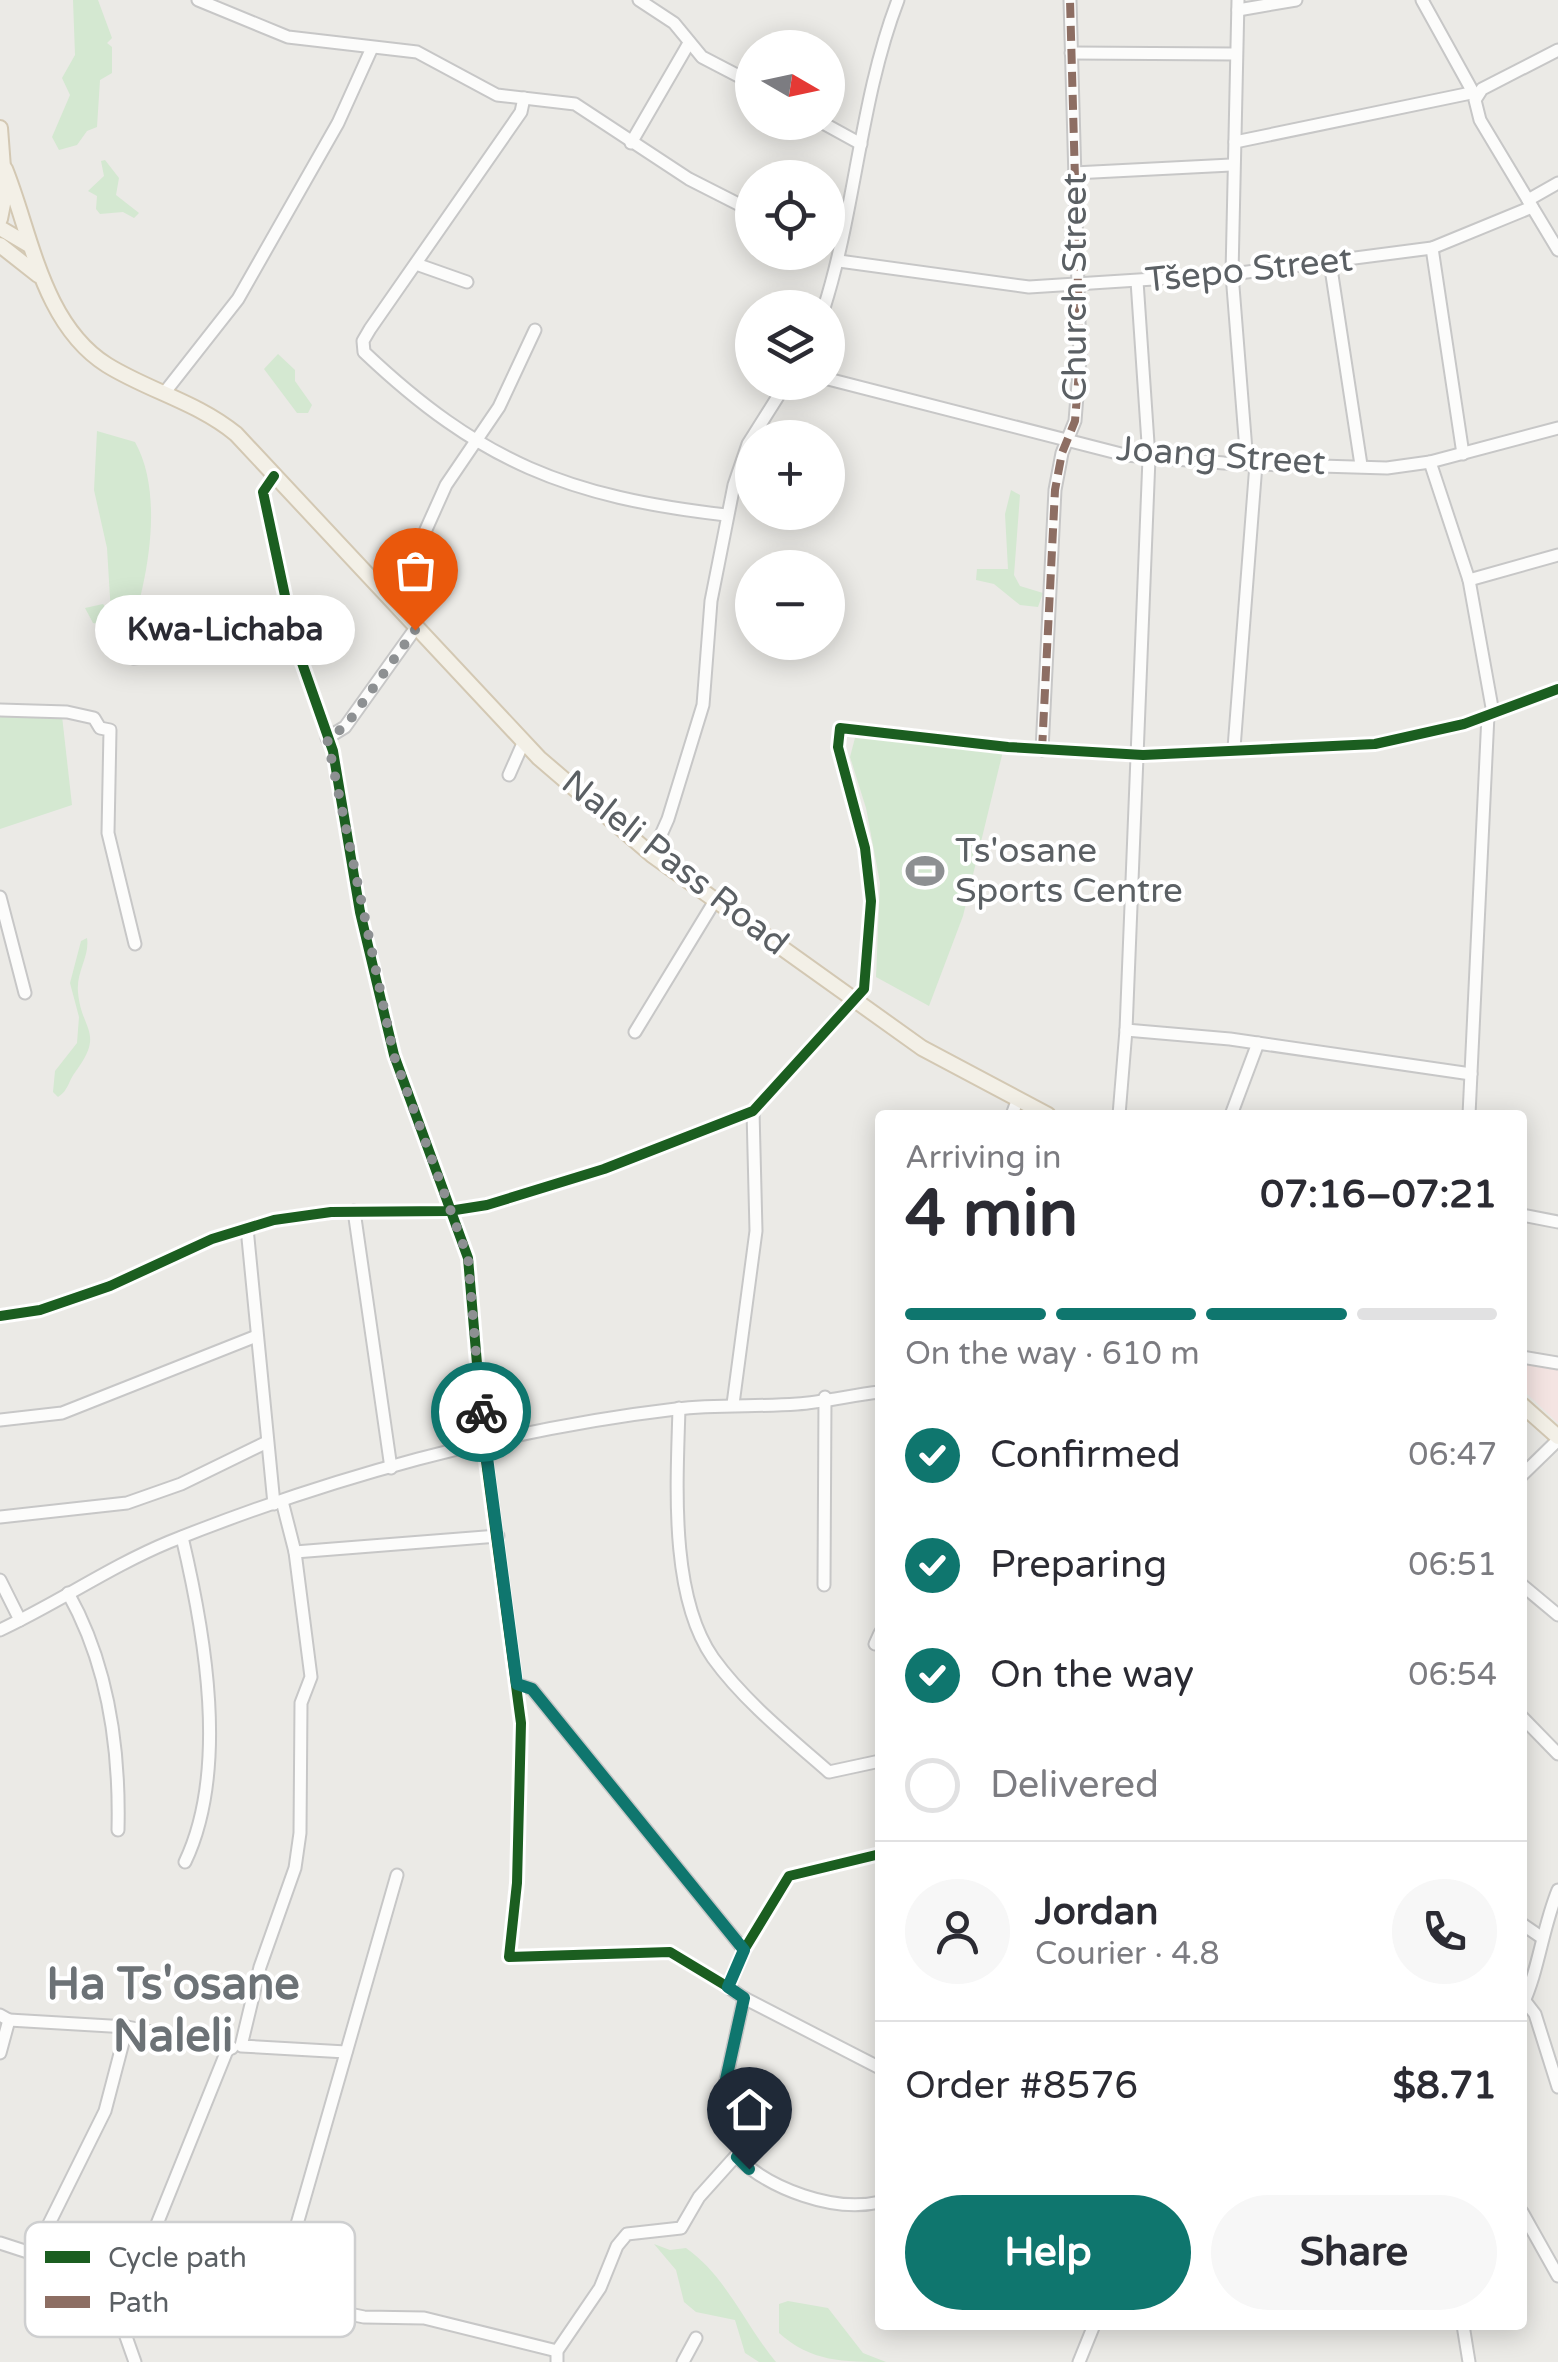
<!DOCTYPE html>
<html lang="en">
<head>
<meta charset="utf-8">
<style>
  body { margin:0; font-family:"Varela Round",sans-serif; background:#f7f7f7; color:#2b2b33; height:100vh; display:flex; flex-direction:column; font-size:38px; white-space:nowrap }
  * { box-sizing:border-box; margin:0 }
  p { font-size:32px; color:#7c7c81 }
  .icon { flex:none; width:55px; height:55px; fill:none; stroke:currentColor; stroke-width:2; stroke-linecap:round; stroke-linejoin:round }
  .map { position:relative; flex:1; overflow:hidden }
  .side { position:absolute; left:875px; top:1110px; width:652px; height:1220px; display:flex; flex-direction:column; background:#fff; border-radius:10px; box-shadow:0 5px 25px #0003 }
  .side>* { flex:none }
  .needle { width:65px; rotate:99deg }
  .tools { position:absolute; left:735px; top:30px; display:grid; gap:20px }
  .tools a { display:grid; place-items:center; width:110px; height:110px; border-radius:50%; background:#fff; box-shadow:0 5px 25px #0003; font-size:50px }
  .pin { position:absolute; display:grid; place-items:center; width:85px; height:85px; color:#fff; margin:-102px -42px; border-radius:50% 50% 50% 0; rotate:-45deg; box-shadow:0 0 10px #0007 }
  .pin .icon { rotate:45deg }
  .courier { position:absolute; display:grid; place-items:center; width:100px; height:100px; margin:-50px; border:8px solid #0f766e; border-radius:50%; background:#fff; color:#222; box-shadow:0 2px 12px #0007 }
  .bubble { position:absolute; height:70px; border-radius:35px; background:#fff; box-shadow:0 5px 25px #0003; font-size:32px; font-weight:700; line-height:70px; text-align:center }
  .overview em { font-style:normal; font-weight:700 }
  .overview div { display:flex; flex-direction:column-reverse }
  .overview { display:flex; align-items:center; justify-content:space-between; height:170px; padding:0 30px }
  h1 { font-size:65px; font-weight:700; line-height:75px }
  .bar { display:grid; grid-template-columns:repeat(4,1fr); gap:15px 10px; align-content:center; height:120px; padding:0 30px }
  .bar i { height:12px; border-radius:8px; background:#e1e1e2 }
  .bar .active { background:#0f766e }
  .bar p { grid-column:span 4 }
  .line { display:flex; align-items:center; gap:25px; padding:0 30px; border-top:2px solid #e1e1e2 }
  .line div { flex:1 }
  .round { display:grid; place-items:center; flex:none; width:105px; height:105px; border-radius:52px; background:#f7f7f7 }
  ol { padding:0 30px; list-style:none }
  li { display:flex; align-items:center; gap:30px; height:110px }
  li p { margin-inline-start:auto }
  li .icon { padding:10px; border-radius:50%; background:#0f766e; color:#fff; stroke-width:4 }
  li:last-child { color:#7c7c81 }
  li i { width:55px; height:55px; border:5px solid #e1e1e2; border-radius:50% }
  .button { display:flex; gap:20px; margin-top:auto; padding:20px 30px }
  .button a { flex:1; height:115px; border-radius:60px; background:#0f766e; color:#fff; font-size:40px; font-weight:700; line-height:115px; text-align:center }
  .button a+a { background:#f7f7f7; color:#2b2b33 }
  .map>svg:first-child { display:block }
</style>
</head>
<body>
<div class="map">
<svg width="1558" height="2362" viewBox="0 0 1558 2362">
  <rect width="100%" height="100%" fill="#ebeae6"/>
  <path fill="#f4e4e2" d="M1522,1363L1558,1370V1423L1523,1390Z"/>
  <g fill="#d4e8d1">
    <path d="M73,0H98L112,38L107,43L112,47V73L100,80L97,127L87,131L77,145L59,150L52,137L70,95L62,78L75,55Z"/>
    <path d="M105,160L119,178L116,195L139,213L134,218L123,212L100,214L96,209L97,196L88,191L104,176L101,161Z"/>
    <path d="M278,354L295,370V381L312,405L308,413H297L264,369Z"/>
    <path d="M97,431L135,442C167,499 145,595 123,654L116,647L114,627L93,623L85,608L103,604L111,614L107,548L94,490Z"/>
    <path d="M1011,490L1020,495L1014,575L1020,586L1043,593L1038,607L1020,605L994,584L976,580L977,569H1008L1005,514Z"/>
    <path d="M0,716H62L72,805L0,829Z"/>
    <path d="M856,734L1003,751L963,916L929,1006L876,977L880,883L866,808L850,757Z"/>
    <path d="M87,938C90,956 76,972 78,992C81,1030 105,1032 76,1071C68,1081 69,1090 58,1097L53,1092L55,1071L77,1043L79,1017L70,983L81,941Z"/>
    <path d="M654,2244L670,2250L686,2248C726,2276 745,2325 776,2362H759L745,2353L735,2320L696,2312L684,2302L676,2270Z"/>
    <path d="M788,2301L828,2308L863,2353L886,2362C844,2362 811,2362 779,2333V2304Z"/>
  </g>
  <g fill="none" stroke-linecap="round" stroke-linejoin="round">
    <g stroke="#c7c7c7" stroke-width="15">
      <g id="minor">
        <path d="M198,0L288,37L417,52L497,95L575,104L689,179L752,211"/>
        <path d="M639,0L674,23L702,57L752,83"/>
        <path d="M1238,0L1232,274L1247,463"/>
        <path d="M1422,0L1474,94"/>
        <path d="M1238,10L1296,0"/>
        <path d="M1558,50L1482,89L1475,100L1480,120L1558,250"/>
        <path d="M1071,53L1234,54"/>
        <path d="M524,98L521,112L370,329L363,341L364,352C480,462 568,497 726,515"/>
        <path d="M821,122L861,144"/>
        <path d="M1235,142L1471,93"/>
        <path d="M631,143L689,43"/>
        <path d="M1074,173L1231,165"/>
        <path d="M1528,200L1558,183"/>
        <path d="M1432,248L1463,454"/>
        <path d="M839,261L1029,287L1232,274L1432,248L1532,207"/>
        <path d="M1330,262L1361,465"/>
        <path d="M416,264L467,282"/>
        <path d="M824,308C856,207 860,99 898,0"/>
        <path d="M828,379L1125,455L1224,463L1387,468L1430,462L1558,428"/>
        <path d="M165,392L238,299L338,123L371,50"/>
        <path d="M1430,462L1469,580L1493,713"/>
        <path d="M274,476L263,492L295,643L333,751L360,912L394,1055L468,1258L484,1446L521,1723L517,1883L509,1957L670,1952L728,1987L744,1950L789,1876L880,1854"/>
        <path d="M1469,580L1558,555"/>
        <path d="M382,591L411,563L446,485L499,407L535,330"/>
        <path d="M133,658L295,643"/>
        <path d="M0,710L67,712L94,718L100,728L110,730L108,833L135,944"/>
        <path d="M327,738L345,727L415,629"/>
        <path d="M1234,748L1256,464"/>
        <path d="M1042,750L1055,490L1062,453L1075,421L1080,358L1070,0"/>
        <path d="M509,775L524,741"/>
        <path d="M652,855L668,819L703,705L711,601L734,485L748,444L787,382"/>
        <path d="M0,897L25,993"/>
        <path d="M1126,1030L1230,1039L1471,1074"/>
        <path d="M635,1032L716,899"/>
        <path d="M1012,1115L1017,1101"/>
        <path d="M1119,1115L1126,1030L1149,458L1137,281"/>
        <path d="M1231,1115L1258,1043"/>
        <path d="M1469,1115L1488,715"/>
        <path d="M354,1211L391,1468"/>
        <path d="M1522,1215L1558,1222"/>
        <path d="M247,1228L274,1504"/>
        <path d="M0,1316L40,1310L110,1286L212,1239L274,1220L331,1212L449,1211L487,1205L604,1169L753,1111L864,989L871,901L865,848L838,747L840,728L1008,747L1143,755L1375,744L1464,724L1558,689"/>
        <path d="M1522,1357L1558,1363"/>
        <path d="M733,1404L756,1231L753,1111"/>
        <path d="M679,1408C677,1482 669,1595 713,1658C744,1701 789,1737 829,1772L880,1761"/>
        <path d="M0,1420L62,1413L254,1337"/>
        <path d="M1522,1475L1558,1440"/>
        <path d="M282,1501L295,1552L311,1677L301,1703L300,1833L295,1868L260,1967L241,2046L346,2052"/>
        <path d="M0,1517L127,1503L181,1484L265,1443"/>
        <path d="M182,1537C205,1634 229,1770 185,1862"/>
        <path d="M295,1552L498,1536"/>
        <path d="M0,1580L20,1620"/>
        <path d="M824,1585L825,1397"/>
        <path d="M1522,1585L1558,1615"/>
        <path d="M68,1593C109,1666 120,1748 118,1830"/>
        <path d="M0,1630C58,1603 109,1567 169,1542C328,1478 505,1429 676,1409C717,1404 757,1407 797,1404C825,1402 852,1395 880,1392"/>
        <path d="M875,1644L880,1633"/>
        <path d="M517,1684L532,1689L744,1950"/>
        <path d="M1522,1717L1558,1754"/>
        <path d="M1522,1924L1541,1937"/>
        <path d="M744,1998L880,2068"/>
        <path d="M1525,2001L1535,2014L1558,2087"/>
        <path d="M1522,2006C1539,1970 1542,1929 1558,1890"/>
        <path d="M0,2015L9,2020L0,2053"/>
        <path d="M9,2020L127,2027L232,2048"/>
        <path d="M737,2157C770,2189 834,2213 880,2202"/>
        <path d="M1522,2212L1558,2276"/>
        <path d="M0,2243L86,2271L107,2283L135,2362"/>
        <path d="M34,2254L105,2111L127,2027"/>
        <path d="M136,2276L228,2048"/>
        <path d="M107,2283L136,2276L215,2274L325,2309L364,2317L424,2318L557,2351"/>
        <path d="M277,2294L397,1875"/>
        <path d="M1463,2325L1469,2362"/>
        <path d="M557,2362V2351L600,2288L617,2246L627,2234L681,2228L699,2197L743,2148L735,2117L721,2102L744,1998L728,1987"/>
        <path d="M683,2362L696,2338"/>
        <path d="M1079,2362L1094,2325"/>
      </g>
    </g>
    <g stroke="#d3c8b3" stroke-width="18">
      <g id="major">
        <path d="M0,128L5,194L0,219"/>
        <path d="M5,169C31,233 42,324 107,365C149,391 197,402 236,434L539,758L652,855L922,1048L1048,1115"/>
        <path d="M0,228L29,245"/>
        <path d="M0,245L38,275"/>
        <path d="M1522,1405L1558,1437"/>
      </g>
    </g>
    <use href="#minor" stroke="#fcfcfb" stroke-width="11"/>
    <use href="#major" stroke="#f3f0e7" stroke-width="14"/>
    <path stroke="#8d6e63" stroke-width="8" stroke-dasharray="15 8" stroke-linecap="butt" d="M1042,750L1055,490L1062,453L1075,421L1080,358L1070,0"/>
    <g stroke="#fff" stroke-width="16">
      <g id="cycleway">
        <path d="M274,476L263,492L295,643L333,751L360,912L394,1055L468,1258L484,1446L521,1723L517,1883L509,1957L670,1952L728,1987L744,1950L789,1876L880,1854"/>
        <path d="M0,1316L40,1310L110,1286L212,1239L274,1220L331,1212L449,1211L487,1205L604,1169L753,1111L864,989L871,901L865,848L838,747L840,728L1008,747L1143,755L1375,744L1464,724L1558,689"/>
      </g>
    </g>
    <use href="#cycleway" stroke="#1b5e20" stroke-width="10"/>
  </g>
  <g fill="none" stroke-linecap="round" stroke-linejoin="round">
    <path stroke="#8d9092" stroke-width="10" stroke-dasharray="0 18" d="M415,630L345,727L327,738L394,1056L468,1258L481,1412"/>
    <path stroke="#0f766e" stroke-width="12" d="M481,1412L517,1684L532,1689L744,1950L728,1987L744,1998L721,2102L735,2116L743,2148L737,2157L749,2169"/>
  </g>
  <defs>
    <g id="stadium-bare" transform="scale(3)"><path d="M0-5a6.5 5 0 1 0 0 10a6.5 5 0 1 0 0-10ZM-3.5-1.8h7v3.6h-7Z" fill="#8d9092" stroke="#fff" stroke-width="2.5" paint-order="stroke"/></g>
  </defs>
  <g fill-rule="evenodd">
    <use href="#stadium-bare" x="925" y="871"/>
  </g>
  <g text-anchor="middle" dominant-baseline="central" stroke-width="8" stroke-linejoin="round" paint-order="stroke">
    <g font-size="35" fill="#5b6064" stroke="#fff">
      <text transform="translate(1249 270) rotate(-6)">Tšepo Street</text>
      <text transform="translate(1075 287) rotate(-90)">Church Street</text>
      <text transform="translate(1221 456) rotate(4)">Joang Street</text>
      <text transform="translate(675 863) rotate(38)">Naleli Pass Road</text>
    </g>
    <g font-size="35" fill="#5b6064" stroke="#fff" text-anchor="start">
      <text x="955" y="851">Ts'osane<tspan x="955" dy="40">Sports Centre</tspan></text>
    </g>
    <g font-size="45" font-weight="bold" fill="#6c7276" stroke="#fff">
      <text x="173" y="1985">Ha Ts'osane<tspan x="173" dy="52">Naleli</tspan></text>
    </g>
  </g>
  <rect x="25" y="2222" width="330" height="115" rx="15" fill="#fff" stroke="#cecfd0" stroke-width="2.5"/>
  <rect x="45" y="2251" width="45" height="12" fill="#1b5e20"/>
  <rect x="45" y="2296" width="45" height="12" fill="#8d6e63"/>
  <g font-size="28" fill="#5b6064">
    <text x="108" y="2267">Cycle path</text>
    <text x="108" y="2312">Path</text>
  </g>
</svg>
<div class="tools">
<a><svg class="needle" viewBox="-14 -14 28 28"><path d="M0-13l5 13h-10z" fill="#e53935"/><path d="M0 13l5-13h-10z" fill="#7c7c81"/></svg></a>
<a><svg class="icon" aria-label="locate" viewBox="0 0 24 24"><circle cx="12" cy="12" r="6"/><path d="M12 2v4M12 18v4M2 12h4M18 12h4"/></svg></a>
<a><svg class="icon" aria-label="layers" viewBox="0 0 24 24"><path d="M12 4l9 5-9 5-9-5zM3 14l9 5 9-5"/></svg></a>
<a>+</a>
<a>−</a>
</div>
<div class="pin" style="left:415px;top:630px;background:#ea580c"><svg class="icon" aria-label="bag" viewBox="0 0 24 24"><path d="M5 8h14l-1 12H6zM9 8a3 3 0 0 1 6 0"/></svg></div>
<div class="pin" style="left:749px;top:2169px;background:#1f2937"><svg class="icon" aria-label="home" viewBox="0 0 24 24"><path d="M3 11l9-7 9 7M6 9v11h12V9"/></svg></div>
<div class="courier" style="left:481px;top:1412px"><svg class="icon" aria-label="bike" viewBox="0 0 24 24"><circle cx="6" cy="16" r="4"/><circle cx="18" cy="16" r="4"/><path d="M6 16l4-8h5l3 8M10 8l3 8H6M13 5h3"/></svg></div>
<div class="bubble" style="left:95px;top:595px;width:260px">Kwa-Lichaba</div>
<section class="side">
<div class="overview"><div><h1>4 min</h1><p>Arriving in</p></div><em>07:16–07:21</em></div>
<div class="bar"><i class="active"></i><i class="active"></i><i class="active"></i><i></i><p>On the way · 610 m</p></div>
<ol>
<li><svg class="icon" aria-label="check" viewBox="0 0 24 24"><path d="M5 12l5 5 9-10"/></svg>Confirmed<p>06:47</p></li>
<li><svg class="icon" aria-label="check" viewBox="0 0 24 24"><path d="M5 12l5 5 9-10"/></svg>Preparing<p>06:51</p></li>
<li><svg class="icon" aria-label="check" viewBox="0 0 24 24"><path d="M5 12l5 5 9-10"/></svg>On the way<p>06:54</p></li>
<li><i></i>Delivered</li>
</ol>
<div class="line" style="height:180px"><a class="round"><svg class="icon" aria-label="person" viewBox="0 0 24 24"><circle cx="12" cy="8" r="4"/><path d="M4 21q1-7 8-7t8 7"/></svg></a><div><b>Jordan</b><p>Courier · 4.8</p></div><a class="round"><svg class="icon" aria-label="phone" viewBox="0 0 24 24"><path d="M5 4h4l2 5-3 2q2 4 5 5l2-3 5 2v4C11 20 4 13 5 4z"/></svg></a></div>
<div class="line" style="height:130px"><div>Order #8576</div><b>$8.71</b></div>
<div class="button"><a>Help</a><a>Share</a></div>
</section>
</div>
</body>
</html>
